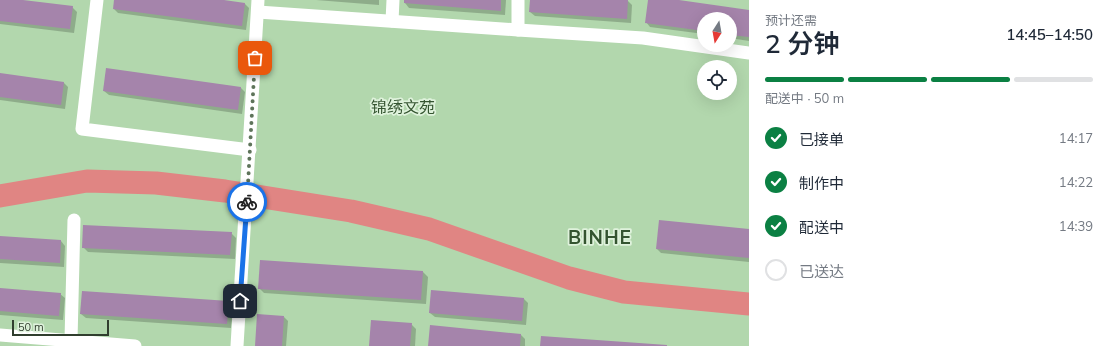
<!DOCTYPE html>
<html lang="zh">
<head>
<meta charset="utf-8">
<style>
  body { margin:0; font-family:Mulish,"Noto Sans SC",sans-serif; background:#f2f2f3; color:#1f2937; height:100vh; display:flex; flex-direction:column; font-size:15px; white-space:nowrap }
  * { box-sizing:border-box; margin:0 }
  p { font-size:13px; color:#747a83 }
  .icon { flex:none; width:22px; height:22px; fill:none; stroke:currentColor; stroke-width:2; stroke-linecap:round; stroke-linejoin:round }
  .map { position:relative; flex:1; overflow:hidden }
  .drawer { display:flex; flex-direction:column; background:#fff; width:360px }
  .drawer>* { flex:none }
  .needle { width:26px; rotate:191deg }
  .tools { position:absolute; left:697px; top:12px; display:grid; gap:8px }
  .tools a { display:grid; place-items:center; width:40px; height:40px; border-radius:50%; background:#fff; box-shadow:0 4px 16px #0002; font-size:20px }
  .scale { position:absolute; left:12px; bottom:10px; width:97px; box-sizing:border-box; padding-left:4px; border:2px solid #303e2e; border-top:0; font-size:11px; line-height:14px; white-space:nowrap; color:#303e2e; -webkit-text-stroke:3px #dff2dc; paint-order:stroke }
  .pin { position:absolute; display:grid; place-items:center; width:34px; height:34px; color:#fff; margin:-17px; border-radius:8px; box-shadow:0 2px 6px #0006 }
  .courier { position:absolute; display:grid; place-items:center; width:40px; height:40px; margin:-20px; border:3px solid #1a73e8; border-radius:50%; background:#fff; color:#222; box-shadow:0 1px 5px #0007 }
  .headline em { font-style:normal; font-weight:600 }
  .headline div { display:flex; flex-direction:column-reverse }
  .headline { display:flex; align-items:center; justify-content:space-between; height:68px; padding:0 16px }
  h1 { font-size:26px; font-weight:600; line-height:30px }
  .bar { display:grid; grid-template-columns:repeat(4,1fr); gap:6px 4px; align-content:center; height:48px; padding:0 16px }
  .bar i { height:5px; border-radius:3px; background:#e0e1e3 }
  .bar .active { background:#0b8043 }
  .bar p { grid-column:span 4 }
  ol { padding:0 16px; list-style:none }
  li { display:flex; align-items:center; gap:12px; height:44px }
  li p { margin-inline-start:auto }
  li .icon { padding:4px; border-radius:50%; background:#0b8043; color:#fff; stroke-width:4 }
  li:last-child { color:#747a83 }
  li i { width:22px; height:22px; border:2px solid #e0e1e3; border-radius:50% }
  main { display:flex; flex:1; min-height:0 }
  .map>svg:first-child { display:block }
</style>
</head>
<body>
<main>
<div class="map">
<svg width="749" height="346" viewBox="0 0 749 346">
  <rect width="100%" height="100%" fill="#b2d7ad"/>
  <g fill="#0003">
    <path d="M0,0H14L72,7L77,12L74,33L0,24Z"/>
    <path d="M115,0H216L245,4L249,8L246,30L118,13L114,9Z"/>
    <path d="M316,0H379V5Z"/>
    <path d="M405,0H506L505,15L409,8L405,3Z"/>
    <path d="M531,0L628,1L632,5L631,23L535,16L530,12Z"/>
    <path d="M649,0H672L749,11V41L730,38V19H704V34L650,27L646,22Z"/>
    <path d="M0,74L64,83L68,87L65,109L0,100Z"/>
    <path d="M241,88L245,92L242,114L109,95L104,91Z"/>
    <path d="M749,230V262L661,253L657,249Z"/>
    <path d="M231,233L236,238L235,259L88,252L83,247Z"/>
    <path d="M0,237L61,241L65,246L64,267L0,263Z"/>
    <path d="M261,261L423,272L428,277L426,304L264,293L259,288Z"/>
    <path d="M0,289L60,294L65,298L63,320L0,315Z"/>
    <path d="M524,299L528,303L526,325L435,317L430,313Z"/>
    <path d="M228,302L233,307L231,328L86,318L81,314Z"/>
    <path d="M284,317L288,321L286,346H256Z"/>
    <path d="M411,324L416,329L415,346H370Z"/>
    <path d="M521,335L525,339V346H429Z"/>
  </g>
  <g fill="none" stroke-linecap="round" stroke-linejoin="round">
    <path stroke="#e08583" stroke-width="23" d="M0,196L87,181L156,183L225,191L351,211L429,229L569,278L624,292L749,304"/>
  </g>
  <g fill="#a584ab">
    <path d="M0,0H23L73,6L70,29L0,21Z"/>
    <path d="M114,0H224L245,3L242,26L113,9Z"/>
    <path d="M404,0H501V11L404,3Z"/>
    <path d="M530,0H628L627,19L529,12Z"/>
    <path d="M648,0H679L749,10V37L730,35V19H704V31L645,23Z"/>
    <path d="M106,68L241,87L238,110L103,91Z"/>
    <path d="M0,73L64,82L61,105L0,97Z"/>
    <path d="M659,220L749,229V258L656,249Z"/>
    <path d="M83,225L232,232L230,255L82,248Z"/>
    <path d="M0,236L61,240L60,263L0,259Z"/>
    <path d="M260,260L423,271L421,300L258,289Z"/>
    <path d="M0,288L61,293L59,316L0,311Z"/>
    <path d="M431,290L524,298L522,321L429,313Z"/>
    <path d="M82,291L229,301L227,324L80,314Z"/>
    <path d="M257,314L284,316L282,346H255Z"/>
    <path d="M371,320L412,323L410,346H369Z"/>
    <path d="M430,325L521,334L520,346H428Z"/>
    <path d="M541,336L667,345V346H540Z"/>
  </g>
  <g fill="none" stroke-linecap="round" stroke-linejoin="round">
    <g stroke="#fff" stroke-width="13">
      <path d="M97,0L82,129L250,150"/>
      <path d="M258,12L518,30V0"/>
      <path d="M392,21L393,0"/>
      <path d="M518,30L643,38L749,53"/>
      <path d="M0,335L135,346"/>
      <path d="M71,340L74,220"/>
      <path d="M237,346L258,0"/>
    </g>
  </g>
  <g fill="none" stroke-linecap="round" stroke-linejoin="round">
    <path stroke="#5e745a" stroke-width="4" stroke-dasharray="0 7.2" d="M247,202L255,58"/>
    <path stroke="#1a73e8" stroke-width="5" d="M240,301L247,202"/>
  </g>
  <g text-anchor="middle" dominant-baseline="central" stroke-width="3.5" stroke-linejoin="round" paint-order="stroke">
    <g font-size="16" fill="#345430" stroke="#dff2dc">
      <text x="403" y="107">锦绣文苑</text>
    </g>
    <g font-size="19" font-weight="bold" letter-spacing="1" fill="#345430" stroke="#dff2dc">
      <text x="600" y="237">BINHE</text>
    </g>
  </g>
</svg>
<div class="tools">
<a><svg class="needle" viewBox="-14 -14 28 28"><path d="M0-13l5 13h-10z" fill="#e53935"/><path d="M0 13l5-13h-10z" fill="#747a83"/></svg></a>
<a><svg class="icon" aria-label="locate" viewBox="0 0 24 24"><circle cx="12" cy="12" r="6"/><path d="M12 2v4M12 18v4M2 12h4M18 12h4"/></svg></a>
</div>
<div class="scale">50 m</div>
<div class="pin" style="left:255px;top:58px;background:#ea580c"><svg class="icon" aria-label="bag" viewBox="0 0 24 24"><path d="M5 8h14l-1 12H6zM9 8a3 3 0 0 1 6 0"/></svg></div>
<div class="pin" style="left:240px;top:301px;background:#1f2937"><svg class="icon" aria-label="home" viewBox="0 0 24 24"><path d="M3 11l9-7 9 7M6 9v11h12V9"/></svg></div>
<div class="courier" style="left:247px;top:202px"><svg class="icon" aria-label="bike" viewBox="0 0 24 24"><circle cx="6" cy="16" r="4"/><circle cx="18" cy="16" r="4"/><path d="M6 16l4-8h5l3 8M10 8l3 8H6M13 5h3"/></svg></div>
</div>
<section class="drawer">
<div class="headline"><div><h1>2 分钟</h1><p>预计还需</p></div><em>14:45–14:50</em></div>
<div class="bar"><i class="active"></i><i class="active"></i><i class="active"></i><i></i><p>配送中 · 50 m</p></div>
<ol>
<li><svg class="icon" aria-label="check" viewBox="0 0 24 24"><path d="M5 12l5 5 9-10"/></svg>已接单<p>14:17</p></li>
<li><svg class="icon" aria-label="check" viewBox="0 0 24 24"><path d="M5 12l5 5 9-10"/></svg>制作中<p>14:22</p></li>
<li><svg class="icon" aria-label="check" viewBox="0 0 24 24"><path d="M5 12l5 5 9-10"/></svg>配送中<p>14:39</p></li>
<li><i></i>已送达</li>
</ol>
</section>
</main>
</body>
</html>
